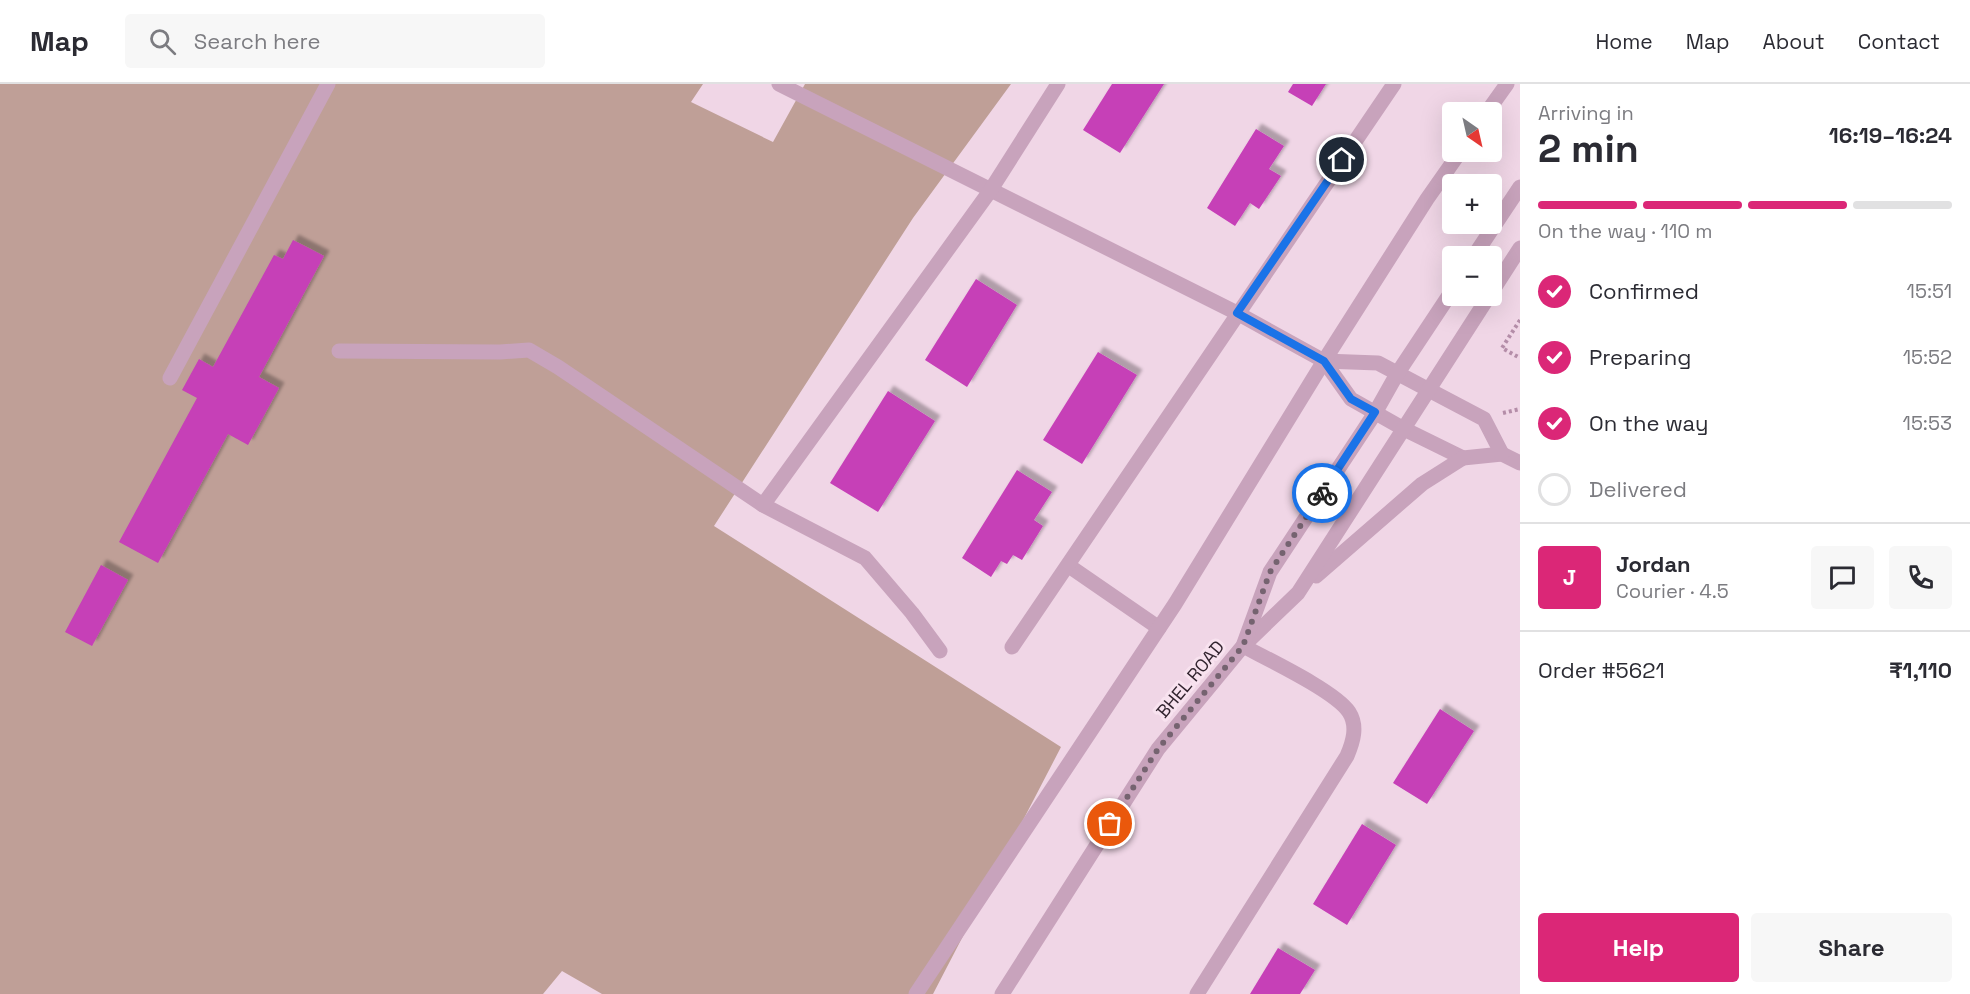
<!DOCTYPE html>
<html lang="en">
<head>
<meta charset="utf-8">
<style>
  body { margin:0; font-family:"Space Grotesk",sans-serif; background:#f7f7f7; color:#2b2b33; height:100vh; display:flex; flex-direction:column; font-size:22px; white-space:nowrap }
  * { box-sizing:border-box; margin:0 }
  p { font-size:20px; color:#7c7c81 }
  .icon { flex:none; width:33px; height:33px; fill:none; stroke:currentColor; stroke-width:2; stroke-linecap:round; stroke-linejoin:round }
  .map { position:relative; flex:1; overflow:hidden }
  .details { display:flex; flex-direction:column; background:#fff; width:450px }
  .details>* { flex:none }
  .needle { width:39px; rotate:146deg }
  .fabs { position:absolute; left:1442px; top:18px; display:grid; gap:12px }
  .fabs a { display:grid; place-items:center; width:60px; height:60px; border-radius:6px; background:#fff; box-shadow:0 6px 24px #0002; font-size:30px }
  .pin { position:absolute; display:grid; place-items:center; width:51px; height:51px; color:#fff; margin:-26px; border:3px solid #fff; border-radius:50%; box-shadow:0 2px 6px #0007 }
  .courier { position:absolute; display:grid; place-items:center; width:60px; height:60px; margin:-30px; border:4px solid #1a73e8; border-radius:50%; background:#fff; color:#222; box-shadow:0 2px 8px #0007 }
  .headline em { font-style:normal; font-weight:700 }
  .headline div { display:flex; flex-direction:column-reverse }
  .headline { display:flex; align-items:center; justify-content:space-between; height:102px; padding:0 18px }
  h1 { font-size:39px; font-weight:700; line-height:45px }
  .bar { display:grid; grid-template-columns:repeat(4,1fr); gap:9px 6px; align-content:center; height:72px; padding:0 18px }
  .bar i { height:8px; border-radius:4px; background:#e1e1e2 }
  .bar .on { background:#db2777 }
  .bar p { grid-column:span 4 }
  .line { display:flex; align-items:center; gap:15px; padding:0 18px; border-top:2px solid #e1e1e2 }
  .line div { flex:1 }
  .round { display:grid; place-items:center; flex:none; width:63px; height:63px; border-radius:6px; background:#f7f7f7 }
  ol { padding:0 18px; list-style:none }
  li { display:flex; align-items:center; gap:18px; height:66px }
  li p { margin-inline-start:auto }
  li .icon { padding:6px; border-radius:50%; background:#db2777; color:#fff; stroke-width:4 }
  li:last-child { color:#7c7c81 }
  li i { width:33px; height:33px; border:3px solid #e1e1e2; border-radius:50% }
  .primary-button { display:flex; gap:12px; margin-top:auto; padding:12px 18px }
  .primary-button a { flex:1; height:69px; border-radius:6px; background:#db2777; color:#fff; font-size:24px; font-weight:700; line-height:69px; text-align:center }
  .primary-button a+a { background:#f7f7f7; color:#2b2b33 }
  header { display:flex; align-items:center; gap:36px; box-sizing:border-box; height:84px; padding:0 30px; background:#fff; border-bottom:2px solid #e1e1e2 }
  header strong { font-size:28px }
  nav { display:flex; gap:33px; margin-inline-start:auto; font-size:21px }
  .search { width:420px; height:54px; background:#f7f7f7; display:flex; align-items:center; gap:15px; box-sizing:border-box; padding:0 21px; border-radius:6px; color:#7c7c81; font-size:22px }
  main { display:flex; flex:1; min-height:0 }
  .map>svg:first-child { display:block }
</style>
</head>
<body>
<header>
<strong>Map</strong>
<div class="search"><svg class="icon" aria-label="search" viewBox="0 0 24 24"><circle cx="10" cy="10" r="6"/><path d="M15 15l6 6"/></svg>Search here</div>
<nav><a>Home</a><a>Map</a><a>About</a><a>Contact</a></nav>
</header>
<main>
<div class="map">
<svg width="1520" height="910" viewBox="0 0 1520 910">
  <defs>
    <filter id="shadow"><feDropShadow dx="5.5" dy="-5.5" stdDeviation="1.5" flood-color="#0004"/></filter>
  </defs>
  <rect width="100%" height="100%" fill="#f0d6e6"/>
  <path fill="#bf9f97" d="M0,0H703L691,18L773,58L805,0H1011L913,134L714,442L1061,663L933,910H602L562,887L543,910H0Z"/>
  <g fill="#c63fb7" filter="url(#shadow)">
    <path d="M1112,0H1164L1120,69L1083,46Z"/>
    <path d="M1293,0H1326L1312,22L1288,8Z"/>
    <path d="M1256,45L1284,62L1269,85L1281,92L1259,125L1250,119L1235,142L1207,124Z"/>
    <path d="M293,156L324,172L259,293L279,304L248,361L228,350L158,479L119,458L197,314L182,306L199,275L213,283L274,171L283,175Z"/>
    <path d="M976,195L1017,221L967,303L925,276Z"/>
    <path d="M1098,268L1137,291L1082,380L1043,356Z"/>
    <path d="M888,307L935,337L878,428L830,399Z"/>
    <path d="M1017,386L1052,408L1034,436L1043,442L1022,476L1013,471L1007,480L1001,477L991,493L962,474Z"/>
    <path d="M101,481L128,496L92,562L65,548Z"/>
    <path d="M1440,625L1474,647L1427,720L1393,699Z"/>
    <path d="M1362,740L1396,761L1347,841L1313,820Z"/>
    <path d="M1278,864L1315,886L1300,910H1250Z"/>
  </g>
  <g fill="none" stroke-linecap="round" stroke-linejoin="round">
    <g stroke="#b48da8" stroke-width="4" stroke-dasharray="3 3" stroke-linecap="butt">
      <path d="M1520,236L1502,264L1520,274"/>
      <path d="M1503,329L1520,325"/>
    </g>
    <g stroke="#c8a3bc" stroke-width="15">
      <path d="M779,0L1237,229L1324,277L1351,315L1404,345L1463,374L1502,370L1520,379"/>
      <path d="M1487,28L1507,0"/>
      <path d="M1474,172L1520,103"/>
      <path d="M1491,209L1520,164"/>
      <path d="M339,267L500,268L529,266L558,283L763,421L865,474L912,529L940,567"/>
      <path d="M1324,277L1378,279L1429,306L1484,335L1502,370"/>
      <path d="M170,294L328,0"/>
      <path d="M763,421L990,107L1058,0"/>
      <path d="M1069,482L1159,544"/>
      <path d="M1316,492L1422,400L1463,374"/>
      <path d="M1245,560L1298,509L1489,212"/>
      <path d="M1012,563L1394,0"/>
      <path d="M916,910L1175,520L1324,277L1427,115L1460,68"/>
      <path d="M1002,910L1158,665L1243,562L1270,488L1375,329L1397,290L1452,207"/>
      <path d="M1197,910L1347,672C1353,658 1358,642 1349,628C1335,607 1267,575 1243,562"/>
    </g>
  </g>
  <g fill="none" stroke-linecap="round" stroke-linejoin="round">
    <path stroke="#756370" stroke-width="6" stroke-dasharray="0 10.8" d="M1110,740L1158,665L1243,562L1270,488L1322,409"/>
    <path stroke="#1a73e8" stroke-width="8" d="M1322,409L1375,328L1351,315L1324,277L1237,229L1342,76"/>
  </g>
  <g text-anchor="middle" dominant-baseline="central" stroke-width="6" stroke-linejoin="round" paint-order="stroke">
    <g font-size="18" fill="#332530" stroke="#f8e2ef">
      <text transform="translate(1190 595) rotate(-50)">BHEL ROAD</text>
    </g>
  </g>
</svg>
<div class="fabs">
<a><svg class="needle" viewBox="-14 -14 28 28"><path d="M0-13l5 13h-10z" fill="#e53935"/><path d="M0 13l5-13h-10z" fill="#7c7c81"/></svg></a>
<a>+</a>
<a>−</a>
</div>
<div class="pin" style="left:1110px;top:740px;background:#ea580c"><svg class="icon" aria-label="bag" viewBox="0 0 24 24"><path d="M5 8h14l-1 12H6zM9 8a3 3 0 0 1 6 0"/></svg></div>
<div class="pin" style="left:1342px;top:76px;background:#1f2937"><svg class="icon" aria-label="home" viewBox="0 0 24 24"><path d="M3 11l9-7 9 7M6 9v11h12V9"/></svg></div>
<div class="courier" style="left:1322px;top:409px"><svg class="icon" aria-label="bike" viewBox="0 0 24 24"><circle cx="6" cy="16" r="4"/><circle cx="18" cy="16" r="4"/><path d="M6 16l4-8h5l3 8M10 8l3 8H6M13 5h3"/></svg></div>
</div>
<section class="details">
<div class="headline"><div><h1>2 min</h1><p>Arriving in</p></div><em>16:19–16:24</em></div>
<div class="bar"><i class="on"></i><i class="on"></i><i class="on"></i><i></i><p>On the way · 110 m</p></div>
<ol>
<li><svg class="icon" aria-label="check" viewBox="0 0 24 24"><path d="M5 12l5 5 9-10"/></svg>Confirmed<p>15:51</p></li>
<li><svg class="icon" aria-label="check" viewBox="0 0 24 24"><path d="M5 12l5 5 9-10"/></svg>Preparing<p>15:52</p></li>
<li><svg class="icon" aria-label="check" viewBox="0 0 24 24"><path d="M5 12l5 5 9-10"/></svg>On the way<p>15:53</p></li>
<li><i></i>Delivered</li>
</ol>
<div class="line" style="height:108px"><b class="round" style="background:#db2777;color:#fff">J</b><div><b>Jordan</b><p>Courier · 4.5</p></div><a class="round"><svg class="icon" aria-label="chat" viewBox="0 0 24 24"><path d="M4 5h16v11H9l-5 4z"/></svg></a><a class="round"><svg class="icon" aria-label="phone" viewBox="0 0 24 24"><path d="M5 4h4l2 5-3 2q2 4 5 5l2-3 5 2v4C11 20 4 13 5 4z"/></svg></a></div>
<div class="line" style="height:78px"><div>Order #5621</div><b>₹1,110</b></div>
<div class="primary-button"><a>Help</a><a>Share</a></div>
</section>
</main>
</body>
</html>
